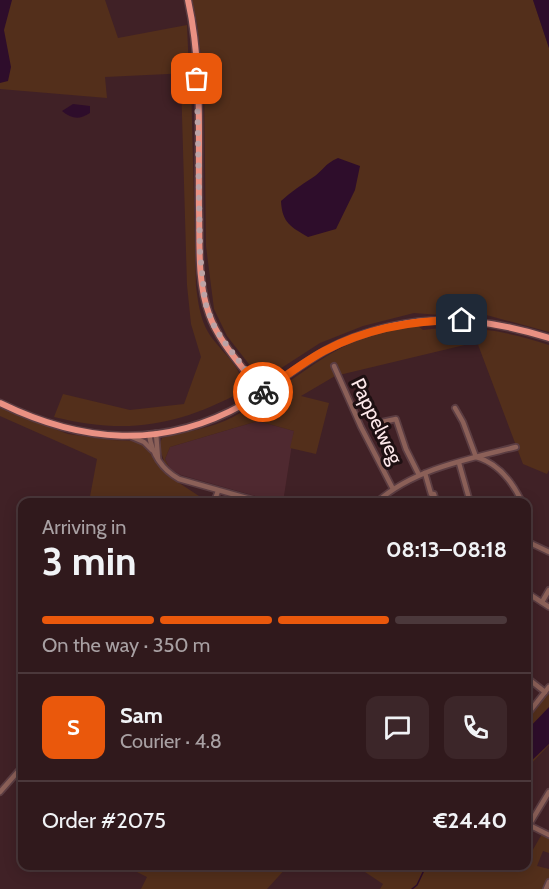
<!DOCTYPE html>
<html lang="en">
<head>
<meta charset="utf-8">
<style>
  body { margin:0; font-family:Cabin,sans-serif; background:#3c2629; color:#f1f3f6; height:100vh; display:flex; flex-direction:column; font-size:22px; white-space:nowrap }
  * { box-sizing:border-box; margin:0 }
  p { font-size:20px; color:#a8a0a3 }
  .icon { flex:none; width:33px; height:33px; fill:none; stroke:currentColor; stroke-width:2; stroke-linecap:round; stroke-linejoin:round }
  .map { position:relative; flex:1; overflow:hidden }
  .sheet { position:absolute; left:18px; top:498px; width:513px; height:372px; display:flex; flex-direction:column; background:#30191c; border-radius:12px; box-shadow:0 3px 15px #0003,0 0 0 2px #4b383b }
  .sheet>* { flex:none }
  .pin { position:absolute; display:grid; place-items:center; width:51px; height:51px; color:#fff; margin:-26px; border-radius:12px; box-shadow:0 3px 9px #0006 }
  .courier { position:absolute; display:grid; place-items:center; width:60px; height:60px; margin:-30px; border:4px solid #ea580c; border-radius:50%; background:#fff; color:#222; box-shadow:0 2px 8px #0007 }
  .summary em { font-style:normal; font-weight:800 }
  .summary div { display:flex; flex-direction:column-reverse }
  .summary { display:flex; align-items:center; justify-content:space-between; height:102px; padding:0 24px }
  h1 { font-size:39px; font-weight:800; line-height:45px }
  .bar { display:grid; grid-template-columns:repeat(4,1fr); gap:9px 6px; align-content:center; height:72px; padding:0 24px }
  .bar i { height:8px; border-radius:4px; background:#4b383b }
  .bar .on { background:#ea580c }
  .bar p { grid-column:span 4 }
  .line { display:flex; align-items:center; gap:15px; padding:0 24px; border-top:2px solid #4b383b }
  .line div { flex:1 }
  .round { display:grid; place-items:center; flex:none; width:63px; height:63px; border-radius:12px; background:#3c2629 }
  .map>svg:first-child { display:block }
</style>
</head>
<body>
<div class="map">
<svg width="549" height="889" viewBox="0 0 549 889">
  <rect width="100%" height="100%" fill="#402126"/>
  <path fill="#4f2930" d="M258,421L294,431L283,502H276L181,475L170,469L165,459L170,447Z"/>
  <g fill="#532f1b">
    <path d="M0,0H105L118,38L187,25L189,73L105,77L107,98L0,89Z"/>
    <path d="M192,0H533L549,48V332L479,313L466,317L414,313L363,326L320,343L269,376H262L252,368L227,336L214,309L206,246L204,82L197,23Z"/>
    <path d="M191,80L196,286C198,302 200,318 208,332C219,351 245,367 243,391C178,426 127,435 54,417L63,394L130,410L184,404L201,357L191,324L187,285L181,81Z"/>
    <path d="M418,326L423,330C469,324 506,331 549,345V470L547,474L523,464L477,342L335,376L301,396L329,403L316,454L290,448L294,431L258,421L170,447L165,459L170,469L165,464L159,446L162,438C186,431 211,429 233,417C276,395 311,361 355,341C374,332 398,329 418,326Z"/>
    <path d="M0,408L68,434L111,440L136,441L143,444L167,475L205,500V502H89L97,459L0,416Z"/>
    <path d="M549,690V745L527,768L526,719Z"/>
    <path d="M542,834L549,836V853L543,851L537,866L549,869V889H380L383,884L356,866H526L527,851L531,853Z"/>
    <path d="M125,866H288L267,889H141L147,877Z"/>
  </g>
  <g fill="#2e0d2b">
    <path d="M0,0H12L4,30L11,67L8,81L0,83Z"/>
    <path d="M533,0H549V48Z"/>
    <path d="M73,104L90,106V113C79,120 72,119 62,111Z"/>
    <path d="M338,158L360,166L355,190L336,229L308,237C291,227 282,223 281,201C291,192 301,185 312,178C323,171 324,164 338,158Z"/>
    <path d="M549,707V744L527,765V730Z"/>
  </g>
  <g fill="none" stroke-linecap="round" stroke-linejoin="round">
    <path stroke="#2e0d2b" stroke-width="1.5" d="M412,889L417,885L426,866"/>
    <g stroke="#5b3d42" stroke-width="8">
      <g id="minor">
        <path d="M334,366L361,427L393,489"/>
        <path d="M455,408L463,422L476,457C498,463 513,483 522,502"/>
        <path d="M382,422L396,419L406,449L419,475"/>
        <path d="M156,433L158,459"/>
        <path d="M149,434C152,454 161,469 179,479L261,502"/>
        <path d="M132,437L144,442L152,450"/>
        <path d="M459,463L470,502"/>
        <path d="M425,473L431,494H434L436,502"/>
        <path d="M214,502L218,491"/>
        <path d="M377,502C414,469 468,459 516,447"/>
        <path d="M526,541L549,552"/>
        <path d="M526,592L549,607"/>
        <path d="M542,602L549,590"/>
        <path d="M526,677L545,692"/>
        <path d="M526,716L549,687"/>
        <path d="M0,792L22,767"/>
        <path d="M549,792L529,825L549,835"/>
        <path d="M546,889L549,882"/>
      </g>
    </g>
    <g stroke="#5b3d42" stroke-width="9">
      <g id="major">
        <path d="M188,0C203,68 198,140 199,209C200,244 197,281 209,314C219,343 244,368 262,393"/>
        <path d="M251,376L262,381H276"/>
        <path d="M0,403C82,443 162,450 244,404C277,385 305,359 340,343C411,312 477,315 549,338"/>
      </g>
    </g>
    <use href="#minor" stroke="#8b6058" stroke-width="4.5"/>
    <use href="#major" stroke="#ea9183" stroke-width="6"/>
  </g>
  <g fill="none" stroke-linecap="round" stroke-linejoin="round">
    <path stroke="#bca3a6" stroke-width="6" stroke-dasharray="0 10.8" d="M197,79L200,253L205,302L212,322L222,339L263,392"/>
    <path stroke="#ea580c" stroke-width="8" d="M263,392C283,378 302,363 324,351C367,328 415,320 462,320"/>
  </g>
  <g text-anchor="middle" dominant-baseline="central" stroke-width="6" stroke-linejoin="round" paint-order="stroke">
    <g font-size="20" fill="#fee9eb" stroke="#1e1012">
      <text transform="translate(377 421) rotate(64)">Pappelweg</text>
    </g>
  </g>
</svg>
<div class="pin" style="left:197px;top:79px;background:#ea580c"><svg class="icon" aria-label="bag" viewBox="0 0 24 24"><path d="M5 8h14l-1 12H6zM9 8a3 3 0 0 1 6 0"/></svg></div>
<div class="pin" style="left:462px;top:320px;background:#1f2937"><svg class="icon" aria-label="home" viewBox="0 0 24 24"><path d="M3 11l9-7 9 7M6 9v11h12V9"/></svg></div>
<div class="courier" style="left:263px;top:392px"><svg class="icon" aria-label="bike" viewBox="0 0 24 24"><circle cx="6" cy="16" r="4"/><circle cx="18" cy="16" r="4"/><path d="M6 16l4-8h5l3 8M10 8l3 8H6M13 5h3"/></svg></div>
<section class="sheet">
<div class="summary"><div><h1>3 min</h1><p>Arriving in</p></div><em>08:13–08:18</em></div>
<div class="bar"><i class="on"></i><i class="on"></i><i class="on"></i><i></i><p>On the way · 350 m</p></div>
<div class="line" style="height:108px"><b class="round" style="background:#ea580c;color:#fff">S</b><div><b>Sam</b><p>Courier · 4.8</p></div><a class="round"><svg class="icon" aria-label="chat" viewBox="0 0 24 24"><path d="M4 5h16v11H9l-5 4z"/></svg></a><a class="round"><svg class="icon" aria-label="phone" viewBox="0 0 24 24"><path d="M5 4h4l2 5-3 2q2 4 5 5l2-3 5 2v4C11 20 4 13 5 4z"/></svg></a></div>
<div class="line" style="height:78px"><div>Order #2075</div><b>€24.40</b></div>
</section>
</div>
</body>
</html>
